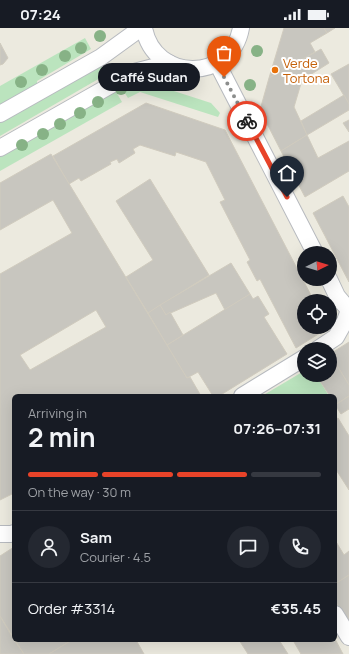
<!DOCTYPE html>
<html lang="en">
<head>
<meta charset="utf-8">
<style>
  body { margin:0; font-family:Manrope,sans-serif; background:#242831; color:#f1f3f6; height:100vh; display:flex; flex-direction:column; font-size:15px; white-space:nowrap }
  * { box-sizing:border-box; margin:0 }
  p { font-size:13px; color:#9ea1a6 }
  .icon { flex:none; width:22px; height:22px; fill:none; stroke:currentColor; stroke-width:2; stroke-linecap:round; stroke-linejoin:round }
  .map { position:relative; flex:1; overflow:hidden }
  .panel { position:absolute; left:12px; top:366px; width:325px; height:248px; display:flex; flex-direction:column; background:#171b24; border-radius:6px; box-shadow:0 4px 16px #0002 }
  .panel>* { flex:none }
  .needle { width:26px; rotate:85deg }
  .controls { position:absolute; left:297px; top:218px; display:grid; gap:8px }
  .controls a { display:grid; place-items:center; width:40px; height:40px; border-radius:50%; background:#171b24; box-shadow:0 4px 16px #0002; font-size:20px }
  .pin { position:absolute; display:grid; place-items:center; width:34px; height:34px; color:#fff; margin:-41px -17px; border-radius:50% 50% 50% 0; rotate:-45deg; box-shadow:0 0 4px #0007 }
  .pin .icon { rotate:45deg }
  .courier { position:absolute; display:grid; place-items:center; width:40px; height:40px; margin:-20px; border:3px solid #e84329; border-radius:50%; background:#fff; color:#222; box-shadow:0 1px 5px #0007 }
  .bubble { position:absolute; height:28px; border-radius:14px; background:#171b24; box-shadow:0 4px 16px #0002; font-size:13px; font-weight:700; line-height:28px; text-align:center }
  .summary em { font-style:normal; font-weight:700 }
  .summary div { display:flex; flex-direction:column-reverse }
  .summary { display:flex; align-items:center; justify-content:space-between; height:68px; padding:0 16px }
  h1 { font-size:26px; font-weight:700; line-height:30px }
  .bar { display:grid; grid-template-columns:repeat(4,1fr); gap:6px 4px; align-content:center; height:48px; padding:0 16px }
  .bar i { height:5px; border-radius:3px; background:#363941 }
  .bar .current { background:#e84329 }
  .bar p { grid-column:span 4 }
  .line { display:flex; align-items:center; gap:10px; padding:0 16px; border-top:1px solid #363941 }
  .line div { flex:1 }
  .round { display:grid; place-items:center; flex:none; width:42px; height:42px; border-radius:21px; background:#242831 }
  .status { display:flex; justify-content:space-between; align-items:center; height:28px; padding:0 20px; background:#171b24; direction:ltr }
  .status svg { height:11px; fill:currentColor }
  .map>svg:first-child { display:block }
</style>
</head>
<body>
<div class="status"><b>07:24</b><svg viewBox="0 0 49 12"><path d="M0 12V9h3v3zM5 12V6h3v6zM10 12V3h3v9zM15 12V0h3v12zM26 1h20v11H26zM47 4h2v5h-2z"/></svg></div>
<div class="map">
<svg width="349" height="626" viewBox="0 0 349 626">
  <rect width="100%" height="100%" fill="#eceadf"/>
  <g fill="#bbe4be">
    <path d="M85,10L91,21L37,53V59L0,80V58Z"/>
    <path d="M99,35L107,46L0,108V92Z"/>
    <path d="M132,53L146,54L211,75L220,85L218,89L140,64L128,70L121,59Z"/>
    <path d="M115,62L122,74L0,143V128Z"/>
    <path d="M304,343V347H316L329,368H262Z"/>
  </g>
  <g fill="#c8c6bf" stroke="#d0cbbe" fill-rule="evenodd">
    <path d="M284,0H324L327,5L310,15L315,24L269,50Z"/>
    <path d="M324,0H335L327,5Z"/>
    <path d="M0,15L8,30L3,36L0,37Z"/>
    <path d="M321,21L329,35L302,52L294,79L307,107L281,123L260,82L269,50Z"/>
    <path d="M349,36V76L331,46Z"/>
    <path d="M344,67L349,76V82L307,107L301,93Z"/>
    <path d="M146,75L225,102L314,273H304V299H327L328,300L296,320L260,251L257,253L247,234L250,232L220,174L225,172L206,134L176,124L175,128L140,117L133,121L135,125L119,135L117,131L110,134L111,136L81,153L79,150L69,156L53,128Z"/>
    <path d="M349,92V104L343,95Z"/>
    <path d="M307,107L318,130L349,113V143L305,169L281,123Z"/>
    <path d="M51,126L187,350L190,349L201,368H14V465L0,472V246L72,205L53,172L0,202V155ZM96,282L106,299L30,342L20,327Z"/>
    <path d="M150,151L209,247L148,285L126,249L153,232L116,173Z"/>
    <path d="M343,168L349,179V254L313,185Z"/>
    <path d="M231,235L250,266L225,282L216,265L166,287L160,277Z"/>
    <path d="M250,266L253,271L258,268L269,286L264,289L287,326L219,368H213L198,344L187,350L167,317Z"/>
    <path d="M160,277L166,287L170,284L183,307L167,317L148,285Z"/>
    <path d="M349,314V357L330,326Z"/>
    <path d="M330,326L349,357V368L335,377V368H330L316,347H330Z"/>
    <path d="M349,368V381L341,386L335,377Z"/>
    <path d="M338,390L349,408V462L335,440V392Z"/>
    <path d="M335,512L344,527L349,523V547L335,556Z"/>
    <path d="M14,519V610L0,588V528Z"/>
    <path d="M349,547V596L335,573V556Z"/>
    <path d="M0,588L14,612L24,626H0Z"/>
    <path d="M335,611L343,626H301L294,614L297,612H335Z"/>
    <path d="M15,612H72L49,626H24Z"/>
    <path d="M72,612H136L144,626H49Z"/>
    <path d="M239,612H279L288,626H248Z"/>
  </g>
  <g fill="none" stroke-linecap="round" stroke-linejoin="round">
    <g stroke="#b7babf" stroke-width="18">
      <g id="minor">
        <path d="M144,0C154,54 231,55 241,0"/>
        <path d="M217,35L315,225"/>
        <path d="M0,86L101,29L141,0"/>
        <path d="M0,120L134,44L169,35"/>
        <path d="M318,321L336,309L345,293L349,282L337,268L329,251"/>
        <path d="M242,368L304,330"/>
        <path d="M0,506H11L14,505"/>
        <path d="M335,586L349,609"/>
      </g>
    </g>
    <use href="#minor" stroke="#fff" stroke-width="16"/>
  </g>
  <g fill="#87b286">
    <circle cx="100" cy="8" r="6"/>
    <circle cx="81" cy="20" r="6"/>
    <circle cx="257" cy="23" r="6"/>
    <circle cx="65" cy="28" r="6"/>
    <circle cx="42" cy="42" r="6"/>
    <circle cx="21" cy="54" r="6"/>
    <circle cx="250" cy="57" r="6"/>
    <circle cx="121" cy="61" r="6"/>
    <circle cx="98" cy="74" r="6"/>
    <circle cx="80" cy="85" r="6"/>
    <circle cx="60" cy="96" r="6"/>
    <circle cx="43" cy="106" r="6"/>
    <circle cx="22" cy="117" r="6"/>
  </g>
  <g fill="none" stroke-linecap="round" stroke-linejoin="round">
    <path stroke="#8c8e8d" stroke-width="4" stroke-dasharray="0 7.2" d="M224,49L247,93"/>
    <path stroke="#e84329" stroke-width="5" d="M247,93L287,169"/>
  </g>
  <circle fill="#e8710a" stroke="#fff" stroke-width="1.5" cx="275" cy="42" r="4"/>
  <g text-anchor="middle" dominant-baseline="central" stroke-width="4" stroke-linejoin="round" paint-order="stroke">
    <g font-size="13" fill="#c56008" stroke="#fff" text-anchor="start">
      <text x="283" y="35">Verde<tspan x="283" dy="15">Tortona</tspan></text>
    </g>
  </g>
</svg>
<div class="controls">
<a><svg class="needle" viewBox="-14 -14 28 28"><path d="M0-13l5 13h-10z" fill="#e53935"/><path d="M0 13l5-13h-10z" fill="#9ea1a6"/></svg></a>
<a><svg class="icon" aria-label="locate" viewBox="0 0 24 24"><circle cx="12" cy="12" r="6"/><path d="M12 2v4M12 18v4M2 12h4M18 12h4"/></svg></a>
<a><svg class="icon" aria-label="layers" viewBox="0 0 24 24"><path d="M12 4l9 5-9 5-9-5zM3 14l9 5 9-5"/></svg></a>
</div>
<div class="pin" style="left:224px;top:49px;background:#ea580c"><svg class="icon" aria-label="bag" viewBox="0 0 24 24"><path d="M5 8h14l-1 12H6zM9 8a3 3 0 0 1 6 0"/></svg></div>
<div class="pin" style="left:287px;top:169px;background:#1f2937"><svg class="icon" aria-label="home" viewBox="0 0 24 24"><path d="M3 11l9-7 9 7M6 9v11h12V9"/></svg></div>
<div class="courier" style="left:247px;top:93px"><svg class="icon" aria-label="bike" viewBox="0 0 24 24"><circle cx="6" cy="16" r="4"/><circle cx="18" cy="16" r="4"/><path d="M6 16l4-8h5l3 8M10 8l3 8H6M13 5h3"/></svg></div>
<div class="bubble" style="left:98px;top:35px;width:102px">Caffé Sudan</div>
<section class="panel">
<div class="summary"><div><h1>2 min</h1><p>Arriving in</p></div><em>07:26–07:31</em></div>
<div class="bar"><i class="current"></i><i class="current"></i><i class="current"></i><i></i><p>On the way · 30 m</p></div>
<div class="line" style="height:72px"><a class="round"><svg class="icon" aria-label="person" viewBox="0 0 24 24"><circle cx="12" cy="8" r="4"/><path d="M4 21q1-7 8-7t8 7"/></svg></a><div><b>Sam</b><p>Courier · 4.5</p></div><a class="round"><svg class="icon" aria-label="chat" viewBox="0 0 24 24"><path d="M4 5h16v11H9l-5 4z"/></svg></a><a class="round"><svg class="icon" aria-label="phone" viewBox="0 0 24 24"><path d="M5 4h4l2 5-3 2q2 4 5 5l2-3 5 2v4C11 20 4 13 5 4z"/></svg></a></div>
<div class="line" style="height:52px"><div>Order #3314</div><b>€35.45</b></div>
</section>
</div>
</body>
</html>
